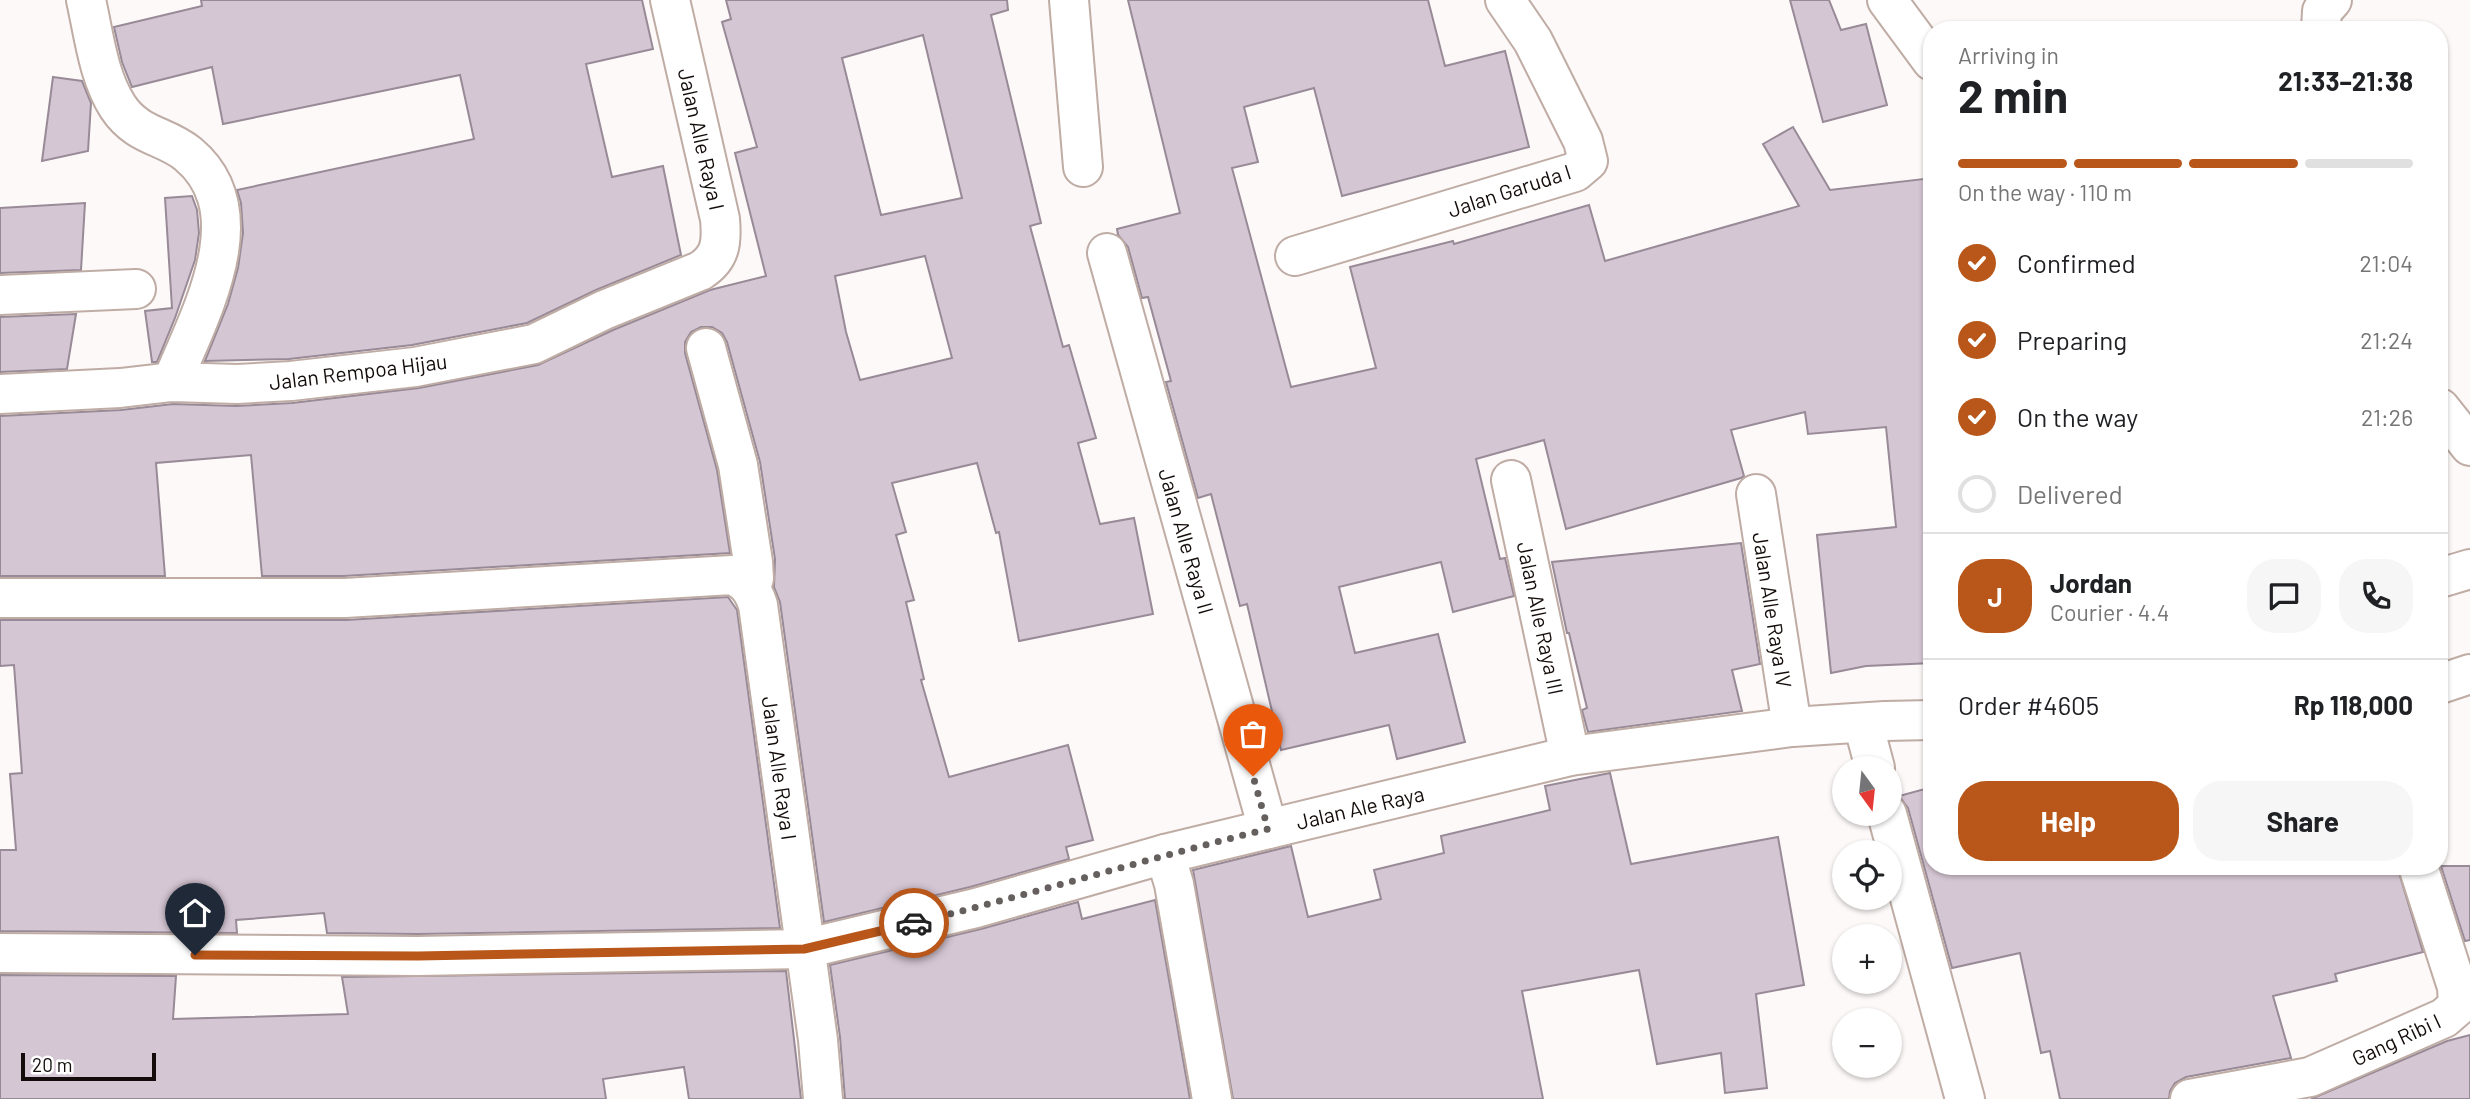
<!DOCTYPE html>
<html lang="en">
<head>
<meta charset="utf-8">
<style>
  body { margin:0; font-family:Barlow,sans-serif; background:#f6f6f6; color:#202124; height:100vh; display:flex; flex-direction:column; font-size:26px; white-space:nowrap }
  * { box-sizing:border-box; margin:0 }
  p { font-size:23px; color:#757577 }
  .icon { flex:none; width:38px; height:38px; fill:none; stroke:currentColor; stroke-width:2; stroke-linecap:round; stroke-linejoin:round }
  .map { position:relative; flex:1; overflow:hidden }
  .details { position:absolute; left:1923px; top:21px; width:525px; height:854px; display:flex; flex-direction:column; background:#fff; border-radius:28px; box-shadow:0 2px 5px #0004 }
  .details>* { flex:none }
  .needle { width:46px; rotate:165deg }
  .controls { position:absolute; left:1832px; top:756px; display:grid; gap:14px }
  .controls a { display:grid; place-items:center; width:70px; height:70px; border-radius:50%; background:#fff; box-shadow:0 2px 5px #0004; font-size:35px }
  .scale { position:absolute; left:21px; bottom:18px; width:135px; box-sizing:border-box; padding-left:7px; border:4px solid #130c0a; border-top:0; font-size:19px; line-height:24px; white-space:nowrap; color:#130c0a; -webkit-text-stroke:5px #fff; paint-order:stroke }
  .pin { position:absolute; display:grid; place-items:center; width:60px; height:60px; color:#fff; margin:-72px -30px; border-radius:50% 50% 50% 0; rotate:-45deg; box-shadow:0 0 7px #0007 }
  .pin .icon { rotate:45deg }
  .courier { position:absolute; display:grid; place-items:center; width:70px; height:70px; margin:-35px; border:5px solid #b85719; border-radius:50%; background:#fff; color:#222; box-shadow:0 2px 9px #0007 }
  .headline em { font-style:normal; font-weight:700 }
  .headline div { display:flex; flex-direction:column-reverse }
  .headline { display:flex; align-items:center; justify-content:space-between; height:119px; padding:0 35px }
  h1 { font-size:46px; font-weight:700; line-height:52px }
  .bar { display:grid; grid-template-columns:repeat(4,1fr); gap:10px 7px; align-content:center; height:84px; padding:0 35px }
  .bar i { height:9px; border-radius:5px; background:#e0e0e0 }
  .bar .active { background:#b85719 }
  .bar p { grid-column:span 4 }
  .line { display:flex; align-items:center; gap:18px; padding:0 35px; border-top:2px solid #e0e0e0 }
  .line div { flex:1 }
  .round { display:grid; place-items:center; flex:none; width:74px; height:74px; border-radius:28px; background:#f6f6f6 }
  ol { padding:0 35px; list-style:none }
  li { display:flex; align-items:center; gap:21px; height:77px }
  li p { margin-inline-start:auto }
  li .icon { padding:7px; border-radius:50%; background:#b85719; color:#fff; stroke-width:4 }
  li:last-child { color:#757577 }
  li i { width:38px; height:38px; border:4px solid #e0e0e0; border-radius:50% }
  .button { display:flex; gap:14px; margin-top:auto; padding:14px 35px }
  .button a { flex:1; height:80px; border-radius:28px; background:#b85719; color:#fff; font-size:28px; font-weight:700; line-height:80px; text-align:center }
  .button a+a { background:#f6f6f6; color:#202124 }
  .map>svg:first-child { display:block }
</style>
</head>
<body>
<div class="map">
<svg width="2470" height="1099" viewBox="0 0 2470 1099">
  <rect width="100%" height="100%" fill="#fdf9f8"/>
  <g fill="#d5c6d3" stroke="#988a97" stroke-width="2" fill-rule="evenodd">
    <path d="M201,0H642L653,49L586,64L612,177L663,166L681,255L596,290L527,323L412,345L289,359L205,361L228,304L238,268L243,233L241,203L237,190L474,139L460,75L223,124L212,67L132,87L122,62L114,27L202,6Z"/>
    <path d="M726,0H1007L1008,10L991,15L1041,223L1030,226L1063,347L1069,345L1096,438L1078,443L1100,524L1134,518L1153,614L1019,641L999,532L996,533L977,463L892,483L906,532L896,535L914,600L906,602L924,679L921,680L949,777L1068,745L1093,840L1066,847L1069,859L970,887L824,922L780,602L774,587L775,559L760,462L727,342L722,333L712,327H701L691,332L685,342V353L717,470L730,553L344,576H262L251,455L156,463L165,576H0V416L121,410L173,404L236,406L292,403L419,388L538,365L613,330L710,290L766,276L735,153L757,147L722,22L731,19ZM923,35L962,198L881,215L842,58ZM925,256L952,358L860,380L846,332L835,276Z"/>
    <path d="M1128,0H1428L1445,66L1505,51L1529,147L1342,196L1314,88L1244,107L1258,162L1232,168L1291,387L1376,368L1350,267L1453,241L1454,244L1589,205L1605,261L1799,206L1763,144L1793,127L1830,190L1932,178V663L1866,666L1831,673L1817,535L1896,527L1886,427L1808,434L1805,412L1731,430L1744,476L1741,478L1566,529L1544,440L1476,459L1500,559L1505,558L1514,596L1453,612L1441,562L1339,587L1355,653L1438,634L1465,742L1397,759L1389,725L1281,750L1247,604L1240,606L1211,494L1198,498L1166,382L1171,381L1148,297L1142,298L1128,247L1118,235L1117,229L1180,213Z"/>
    <path d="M1790,0H1829L1841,30L1866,24L1887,105L1823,122Z"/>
    <path d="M53,77L82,81L91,103L88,151L42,161Z"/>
    <path d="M192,196L197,210L199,233L195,260L175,318L157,362H152L145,311L172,308L165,198Z"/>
    <path d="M85,203L81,270L0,273V208Z"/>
    <path d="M76,314L67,369L0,372V317Z"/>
    <path d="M1741,543L1760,664L1732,670L1742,711L1588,732L1582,710L1587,708L1569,633H1567L1552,562Z"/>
    <path d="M728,597L737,610L780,928L418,934L327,933L324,913L236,920L237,933L0,931V850H16L10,774L22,773L14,665L0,666V620H346Z"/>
    <path d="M1610,773L1631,864L1778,837L1804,985L1756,994L1767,1088L1725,1093L1721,1053L1657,1064L1639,970L1522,991L1543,1099H1233L1193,870L1291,846L1308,917L1381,899L1374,870L1444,853L1441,836L1550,810L1545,786Z"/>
    <path d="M1932,787V866H2397L2423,952L2335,974L2337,981L2273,996L2291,1058L2186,1077L2175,1083L2170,1091L2169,1099H2060L2050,1051L2041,1053L2020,953L1952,968L1908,808L1899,796Z"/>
    <path d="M2441,866H2470V940L2465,941Z"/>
    <path d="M1155,900L1190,1099H845L840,1037L830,965L981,929L1078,902L1082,919Z"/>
    <path d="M786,971L801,1099H689L684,1067L603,1079L606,1099H0V975L176,976L173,1019L348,1014L342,977Z"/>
    <path d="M2470,1035V1099H2311L2447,1041Z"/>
  </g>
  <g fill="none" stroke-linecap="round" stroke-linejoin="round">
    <g stroke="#bfaca4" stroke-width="42">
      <g id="street">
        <path d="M86,0C94,35 98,76 118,107C138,137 165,135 188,154C258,212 199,316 172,382"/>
        <path d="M1069,0L1083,167"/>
        <path d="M1887,0L1932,61"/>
        <path d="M2321,30L2322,11L2332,0"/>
        <path d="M1107,253L1268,829"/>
        <path d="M1295,256L1575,172L1588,161L1583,141L1533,41L1505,0"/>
        <path d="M0,295L136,289"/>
        <path d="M706,348L738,465L753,562L754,578L751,588"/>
        <path d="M0,394L120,388L172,382L237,384L291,381L415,367L534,344L604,310L700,271C721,258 722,242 720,219L670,0"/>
        <path d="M2440,408L2470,446"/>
        <path d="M1511,480L1570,756"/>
        <path d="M1756,494L1792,727"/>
        <path d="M2440,578L2470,569"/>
        <path d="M0,598H345L732,575C747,581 753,590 758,605L818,1040L823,1099"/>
        <path d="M2440,684L2470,674"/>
        <path d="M1863,723L1875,768"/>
        <path d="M1887,814L1965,1099"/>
        <path d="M1165,854L1174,884L1212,1099"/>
        <path d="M0,953L418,956L804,949L976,908L1165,854L1570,756L1792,727L1885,721L1932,720"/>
        <path d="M2190,1099L2310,1077L2444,1018L2458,1006L2457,987L2418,866"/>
      </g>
    </g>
    <use href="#street" stroke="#fff" stroke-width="38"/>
  </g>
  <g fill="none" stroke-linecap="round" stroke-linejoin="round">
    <path stroke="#655f5d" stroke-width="7" stroke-dasharray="0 12.6" d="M914,923C1033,894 1149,858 1268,829L1253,776"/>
    <path stroke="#b85719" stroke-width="9" d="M195,955L418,956L804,949L914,923"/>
  </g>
  <g text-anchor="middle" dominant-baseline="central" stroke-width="6" stroke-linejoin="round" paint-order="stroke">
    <g font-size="21" fill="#130c0a" stroke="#fff">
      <text transform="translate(702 139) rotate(77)">Jalan Alle Raya I</text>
      <text transform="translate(1509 190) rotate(-18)">Jalan Garuda I</text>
      <text transform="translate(358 371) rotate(-7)">Jalan Rempoa Hijau</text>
      <text transform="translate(1187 541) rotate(74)">Jalan Alle Raya II</text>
      <text transform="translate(1773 610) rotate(81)">Jalan Alle Raya IV</text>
      <text transform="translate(1541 618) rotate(78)">Jalan Alle Raya III</text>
      <text transform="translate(780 768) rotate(82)">Jalan Alle Raya I</text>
      <text transform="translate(1360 807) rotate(-13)">Jalan Ale Raya</text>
      <text transform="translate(2396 1039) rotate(-25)">Gang Ribi I</text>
    </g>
  </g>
</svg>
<div class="controls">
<a><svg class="needle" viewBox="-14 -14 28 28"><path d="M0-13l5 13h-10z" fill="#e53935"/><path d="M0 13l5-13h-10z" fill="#757577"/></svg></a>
<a><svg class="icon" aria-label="locate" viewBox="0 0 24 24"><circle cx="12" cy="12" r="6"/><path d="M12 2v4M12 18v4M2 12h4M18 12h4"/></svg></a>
<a>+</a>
<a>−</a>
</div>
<div class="scale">20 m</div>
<div class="pin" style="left:1253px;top:776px;background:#ea580c"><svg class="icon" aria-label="bag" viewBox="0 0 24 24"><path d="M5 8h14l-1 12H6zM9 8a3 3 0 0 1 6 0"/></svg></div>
<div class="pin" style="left:195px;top:955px;background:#1f2937"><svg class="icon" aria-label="home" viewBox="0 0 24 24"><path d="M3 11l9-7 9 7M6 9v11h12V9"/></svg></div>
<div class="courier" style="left:914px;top:923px"><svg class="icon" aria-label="car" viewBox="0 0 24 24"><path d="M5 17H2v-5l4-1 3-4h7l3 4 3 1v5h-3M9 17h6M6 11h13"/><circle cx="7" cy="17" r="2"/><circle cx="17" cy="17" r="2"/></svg></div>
<section class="details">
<div class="headline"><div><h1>2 min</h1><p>Arriving in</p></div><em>21:33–21:38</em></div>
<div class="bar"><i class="active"></i><i class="active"></i><i class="active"></i><i></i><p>On the way · 110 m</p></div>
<ol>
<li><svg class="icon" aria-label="check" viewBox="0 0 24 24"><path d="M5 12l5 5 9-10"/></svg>Confirmed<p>21:04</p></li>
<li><svg class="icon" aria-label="check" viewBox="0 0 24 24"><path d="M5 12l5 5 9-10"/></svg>Preparing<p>21:24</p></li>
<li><svg class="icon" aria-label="check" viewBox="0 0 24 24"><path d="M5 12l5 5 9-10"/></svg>On the way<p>21:26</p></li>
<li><i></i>Delivered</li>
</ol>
<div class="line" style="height:126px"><b class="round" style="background:#b85719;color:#fff">J</b><div><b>Jordan</b><p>Courier · 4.4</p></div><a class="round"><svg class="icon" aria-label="chat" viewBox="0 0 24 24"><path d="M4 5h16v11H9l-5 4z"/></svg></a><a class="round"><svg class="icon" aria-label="phone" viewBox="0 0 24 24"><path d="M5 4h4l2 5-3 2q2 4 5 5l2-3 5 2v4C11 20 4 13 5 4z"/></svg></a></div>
<div class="line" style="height:91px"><div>Order #4605</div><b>Rp 118,000</b></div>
<div class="button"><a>Help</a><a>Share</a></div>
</section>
</div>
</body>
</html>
